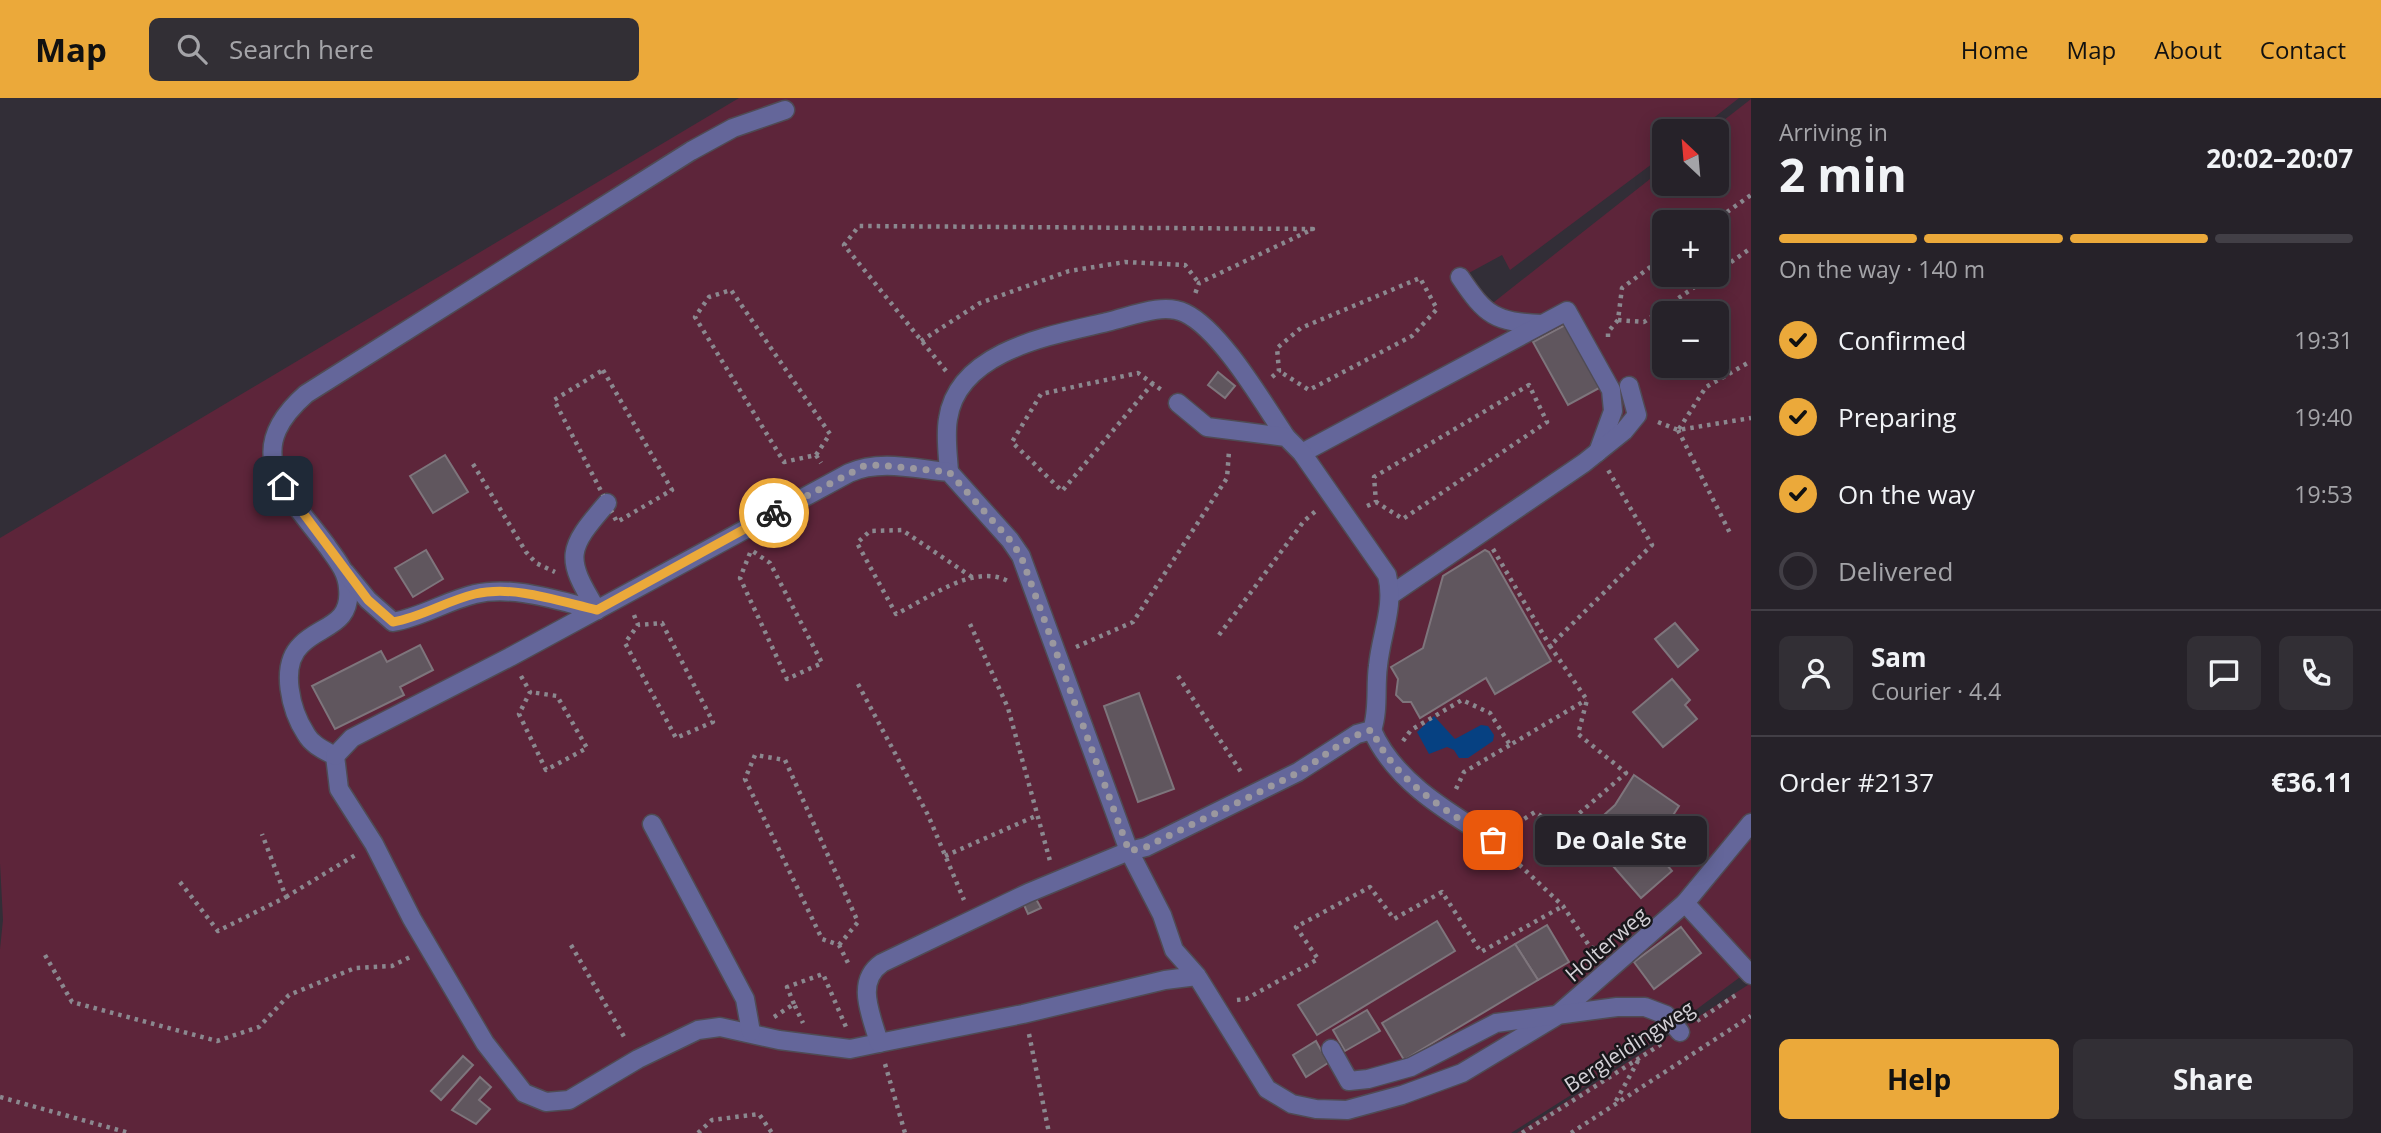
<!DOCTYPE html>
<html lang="en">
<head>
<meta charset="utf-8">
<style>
  body { margin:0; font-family:"Open Sans",sans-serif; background:#322f35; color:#f1f3f6; height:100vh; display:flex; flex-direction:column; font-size:26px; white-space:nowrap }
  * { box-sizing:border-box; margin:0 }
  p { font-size:23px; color:#a4a4a8 }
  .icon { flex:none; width:38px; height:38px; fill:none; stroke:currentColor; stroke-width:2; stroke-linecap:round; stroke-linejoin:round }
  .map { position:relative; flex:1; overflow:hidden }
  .sheet { display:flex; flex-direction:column; background:#262229; width:630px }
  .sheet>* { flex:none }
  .needle { width:46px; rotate:334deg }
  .controls { position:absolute; left:1652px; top:21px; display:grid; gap:14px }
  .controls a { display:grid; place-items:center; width:77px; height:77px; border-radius:10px; background:#262229; box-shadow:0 4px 18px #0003,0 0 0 2px #423f46; font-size:35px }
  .pin { position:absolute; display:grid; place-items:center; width:60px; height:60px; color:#fff; margin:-30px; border-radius:14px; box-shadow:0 4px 10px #0006 }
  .courier { position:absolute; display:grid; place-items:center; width:70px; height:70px; margin:-35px; border:5px solid #eba93a; border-radius:50%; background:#fff; color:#222; box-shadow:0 2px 9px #0007 }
  .bubble { position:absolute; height:49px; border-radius:10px; background:#262229; box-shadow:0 4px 18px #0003,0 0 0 2px #423f46; font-size:23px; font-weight:700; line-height:49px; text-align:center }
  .summary em { font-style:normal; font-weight:700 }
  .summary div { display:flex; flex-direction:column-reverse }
  .summary { display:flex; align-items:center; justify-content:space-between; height:119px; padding:0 28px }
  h1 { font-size:46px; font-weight:700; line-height:52px }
  .bar { display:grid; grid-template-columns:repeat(4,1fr); gap:10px 7px; align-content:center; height:84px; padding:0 28px }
  .bar i { height:9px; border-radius:5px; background:#423f46 }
  .bar .current { background:#eba93a }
  .bar p { grid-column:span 4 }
  .line { display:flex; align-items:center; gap:18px; padding:0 28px; border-top:2px solid #423f46 }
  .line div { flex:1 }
  .round { display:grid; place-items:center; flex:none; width:74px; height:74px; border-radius:10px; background:#322f35 }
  ol { padding:0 28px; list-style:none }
  li { display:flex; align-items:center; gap:21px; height:77px }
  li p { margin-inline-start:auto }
  li .icon { padding:7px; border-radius:50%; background:#eba93a; color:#111; stroke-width:4 }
  li:last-child { color:#a4a4a8 }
  li i { width:38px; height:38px; border:4px solid #423f46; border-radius:50% }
  .action { display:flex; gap:14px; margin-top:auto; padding:14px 28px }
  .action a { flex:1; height:80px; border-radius:10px; background:#eba93a; color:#111; font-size:28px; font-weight:700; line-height:80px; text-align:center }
  .action a+a { background:#322f35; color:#f1f3f6 }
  header { display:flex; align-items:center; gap:42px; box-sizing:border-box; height:98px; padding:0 35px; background:#eba93a; color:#111 }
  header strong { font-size:33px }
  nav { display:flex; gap:38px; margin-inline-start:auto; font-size:24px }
  .search { width:490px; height:63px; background:#322f35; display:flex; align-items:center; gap:18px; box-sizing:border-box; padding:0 24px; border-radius:10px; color:#a4a4a8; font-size:26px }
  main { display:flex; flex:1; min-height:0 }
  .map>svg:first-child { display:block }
</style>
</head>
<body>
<header>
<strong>Map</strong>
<div class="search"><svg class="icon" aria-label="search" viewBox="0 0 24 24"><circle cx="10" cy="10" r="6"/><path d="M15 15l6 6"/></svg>Search here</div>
<nav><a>Home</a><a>Map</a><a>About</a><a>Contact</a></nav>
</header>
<main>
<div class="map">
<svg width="1751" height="1035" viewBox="0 0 1751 1035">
  <rect width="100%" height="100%" fill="#322e37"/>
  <g fill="#5d253a" fill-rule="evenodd">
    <path d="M739,0H1739L1697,33H1664V57L1510,172L1502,157L1467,176L1489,208L1664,70V86H1717V33H1710L1751,1V871L1639,954L1511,1035H0V851L3,822L0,765V440ZM1664,124H1717V177H1664ZM1664,215H1717V268H1664Z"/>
    <path d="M1751,885V1035H1517Z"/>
  </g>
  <path fill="#064182" d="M1434,618L1455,641L1481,627L1488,628L1494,637L1493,643L1468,660H1459L1454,652L1447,649L1429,656L1417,634Z"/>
  <g fill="#60565e" stroke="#7e757c" stroke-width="2">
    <path d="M1567,226L1601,289L1568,307L1533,244Z"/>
    <path d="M1218,274L1235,288L1225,300L1208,287Z"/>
    <path d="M445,357L468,394L433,415L410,378Z"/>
    <path d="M426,452L443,481L413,499L395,470Z"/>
    <path d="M1485,452L1489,454L1551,563L1495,596L1486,580L1420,620L1411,604H1403L1396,597L1398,581L1391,569L1423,550L1443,478Z"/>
    <path d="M1675,525L1698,552L1678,569L1655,541Z"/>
    <path d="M420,547L433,572L400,589L404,597L335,631L312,588L381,553L387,564Z"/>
    <path d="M1672,581L1690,602L1685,607L1697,621L1663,649L1633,614Z"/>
    <path d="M1139,595L1174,691L1138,704L1104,608Z"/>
    <path d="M1634,677L1679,708L1666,728L1660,724L1647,743L1672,773L1641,800L1599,752L1590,760L1575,743L1615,707Z"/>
    <path d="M1036,801L1041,810L1028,816L1024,807Z"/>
    <path d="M1437,823L1455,853L1317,937L1298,907Z"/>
    <path d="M1547,827L1569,864L1538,882L1515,846Z"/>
    <path d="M1681,829L1701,855L1654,891L1634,864Z"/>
    <path d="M1515,846L1538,882L1404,962L1382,925Z"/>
    <path d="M1367,912L1380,933L1345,953L1333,932Z"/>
    <path d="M1316,943L1328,965L1306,979L1293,957Z"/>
    <path d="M463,958L473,967L441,1002L431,993Z"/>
    <path d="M480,979L491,989L479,1002L490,1011L476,1026L452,1012Z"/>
  </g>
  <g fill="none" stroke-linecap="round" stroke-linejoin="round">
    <g stroke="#4f4b54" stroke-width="21">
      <g id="minor">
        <path d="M785,12L733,30L691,53L306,296C239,355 286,393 327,448C336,461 347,473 348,490C352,528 320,527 301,547C279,568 291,613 306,636C312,647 324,652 335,658L339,691L374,746L412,821L485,945L524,995L546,1004L569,1002L638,961L698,932L720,929L779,942L850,951L879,945"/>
        <path d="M1460,179C1486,218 1495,224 1542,226"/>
        <path d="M1302,355L1567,213L1611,292L1613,313L1598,354"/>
        <path d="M949,374C948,357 945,338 948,321C958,252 1053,237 1107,224C1130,219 1162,204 1185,215C1221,232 1263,305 1286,339"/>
        <path d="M345,474L368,502L393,524C422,519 446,503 475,496C514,487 558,503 597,512"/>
        <path d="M1392,496L1584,365L1624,333L1637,317L1629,288"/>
        <path d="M597,512C564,459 567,451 607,405"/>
        <path d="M1372,632C1394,683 1448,714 1493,742"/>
        <path d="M335,658L352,640L510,559L849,375C880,361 916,371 949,374L1010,442L1021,458L1129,753L1146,749L1298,674L1357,636L1372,632C1379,612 1375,589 1378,568C1381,536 1395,508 1387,477L1302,355L1286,339L1207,329L1178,305"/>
        <path d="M652,726L745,901L751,934"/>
        <path d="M1685,805L1751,877"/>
        <path d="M1197,878L1165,882L1023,916L879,945C872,918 854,884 882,865L1028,795L1129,753L1162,817L1174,852L1197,878L1267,991L1292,1006L1316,1011L1347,1012L1402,997L1462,975L1555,919L1685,805L1751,725"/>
        <path d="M1331,951L1349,983L1368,981L1411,969L1496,925L1617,909H1645L1666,917L1680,934"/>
      </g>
    </g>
    <g stroke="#8b888f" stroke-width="4.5" stroke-dasharray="3.5 5" stroke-linecap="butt">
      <path d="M1713,124L1751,97"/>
      <path d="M1717,174L1751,150"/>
      <path d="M1618,222L1644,224L1712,177"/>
      <path d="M1608,239V234L1618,222L1622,190L1664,159"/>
      <path d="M921,243L980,205L1069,173L1125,164L1185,167L1199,185"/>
      <path d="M603,272L672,392L617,424L554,302Z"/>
      <path d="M946,273L844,147L859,128L1313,131L1199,185L1195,196"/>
      <path d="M1272,279L1279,273L1277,250L1301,230L1420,180L1437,211L1412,238L1309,292L1279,273"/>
      <path d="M1153,285L1062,393L1012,344L1041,296L1138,275L1163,293"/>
      <path d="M1658,324L1678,332L1751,320"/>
      <path d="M1679,331L1706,289L1751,263"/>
      <path d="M1678,332L1730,435"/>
      <path d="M816,357L830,336L731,192L709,199L695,219L784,364L816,357L821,365"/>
      <path d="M473,366L526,454L536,465L555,474"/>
      <path d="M1367,408L1376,404L1374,379L1529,287L1547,324L1403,421L1376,404"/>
      <path d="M1493,451L1550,548"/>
      <path d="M750,455L740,480L787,581L822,565L770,465L751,452"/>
      <path d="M972,479L902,432L870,433L857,445L896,516C928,501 973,465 1008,483"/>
      <path d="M634,517L638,527L625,545L676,640L713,624L662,525L638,527"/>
      <path d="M970,526L1008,610L1050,763"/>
      <path d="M1219,537L1304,423L1317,412"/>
      <path d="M1076,549L1133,524L1227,380L1229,353"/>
      <path d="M521,578L530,594L519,616L546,672L587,650L557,598L530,594"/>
      <path d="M1178,578L1243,677"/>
      <path d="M858,586L928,717L964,802"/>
      <path d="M1403,643L1411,632L1462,602L1490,615L1510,647L1586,602"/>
      <path d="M1456,691L1464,674L1510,647"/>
      <path d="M1510,730L1535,714L1561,731L1626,675L1578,636L1587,602L1550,548L1652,447L1608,372"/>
      <path d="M1507,755L1563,808L1590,849L1598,852"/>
      <path d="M945,758L1038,717"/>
      <path d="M180,784L218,833L286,799L262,736"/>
      <path d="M286,799L357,756"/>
      <path d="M571,847L626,942"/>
      <path d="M839,847L858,824L785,662L755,657L745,681L822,841L839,847L850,869"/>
      <path d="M45,857L72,904L217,943L259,929L289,897L355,870L392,868L410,859"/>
      <path d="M1237,902L1246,901L1318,861L1296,829L1370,789L1394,821L1442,794L1481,854L1563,808"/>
      <path d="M794,906L787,889L823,876L846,929"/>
      <path d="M774,919L794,906L803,925"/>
      <path d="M1697,923L1739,895"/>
      <path d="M1029,936L1049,1035"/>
      <path d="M885,966L905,1035"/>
      <path d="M0,999L129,1035"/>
      <path d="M1616,1003L1639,961"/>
      <path d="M698,1035L712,1022L759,1016L772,1035"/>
      <path d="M1522,1035L1663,945"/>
      <path d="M1571,1035L1751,918"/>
    </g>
    <use href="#minor" stroke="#64669a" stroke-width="18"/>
  </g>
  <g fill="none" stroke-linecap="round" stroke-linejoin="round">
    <path stroke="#9b989f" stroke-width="7" stroke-dasharray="0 12.6" d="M774,415L864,368L879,367L949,374L1010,442L1021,458L1129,753L1146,749C1196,724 1247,701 1297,675C1323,661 1343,639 1372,632C1394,683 1448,714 1493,742"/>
    <path stroke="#eba93a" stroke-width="9" d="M283,388L368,502L393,524C422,519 446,503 475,496C514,487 558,503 597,512L774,415"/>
  </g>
  <g text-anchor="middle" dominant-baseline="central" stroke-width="5" stroke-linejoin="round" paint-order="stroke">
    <g font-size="21" fill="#d4d1d7" stroke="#19171b">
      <text transform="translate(1606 846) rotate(-41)">Holterweg</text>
      <text transform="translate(1629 948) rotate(-33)">Bergleidingweg</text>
    </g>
  </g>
</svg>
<div class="controls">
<a><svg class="needle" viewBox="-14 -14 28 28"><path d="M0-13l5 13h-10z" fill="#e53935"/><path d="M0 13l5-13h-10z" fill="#a4a4a8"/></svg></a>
<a>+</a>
<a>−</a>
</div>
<div class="pin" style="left:1493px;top:742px;background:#ea580c"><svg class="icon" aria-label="bag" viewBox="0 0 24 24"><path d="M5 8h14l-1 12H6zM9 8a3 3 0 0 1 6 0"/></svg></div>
<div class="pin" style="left:283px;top:388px;background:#1f2937"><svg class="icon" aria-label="home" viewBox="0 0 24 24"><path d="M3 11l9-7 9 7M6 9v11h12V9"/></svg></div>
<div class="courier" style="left:774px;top:415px"><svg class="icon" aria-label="bike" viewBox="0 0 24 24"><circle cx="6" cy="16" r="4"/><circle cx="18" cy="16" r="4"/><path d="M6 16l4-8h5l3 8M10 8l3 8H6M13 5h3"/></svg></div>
<div class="bubble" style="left:1535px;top:718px;width:172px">De Oale Ste</div>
</div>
<section class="sheet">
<div class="summary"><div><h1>2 min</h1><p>Arriving in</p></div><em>20:02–20:07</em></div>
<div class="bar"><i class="current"></i><i class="current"></i><i class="current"></i><i></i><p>On the way · 140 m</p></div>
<ol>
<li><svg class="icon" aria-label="check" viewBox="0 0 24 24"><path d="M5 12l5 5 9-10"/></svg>Confirmed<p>19:31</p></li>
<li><svg class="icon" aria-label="check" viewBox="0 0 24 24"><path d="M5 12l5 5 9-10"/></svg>Preparing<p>19:40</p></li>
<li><svg class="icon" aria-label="check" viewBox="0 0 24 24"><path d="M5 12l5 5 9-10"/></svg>On the way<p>19:53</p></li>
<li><i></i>Delivered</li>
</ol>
<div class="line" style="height:126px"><a class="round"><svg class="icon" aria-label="person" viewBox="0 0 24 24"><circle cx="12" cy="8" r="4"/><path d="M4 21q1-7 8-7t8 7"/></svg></a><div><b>Sam</b><p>Courier · 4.4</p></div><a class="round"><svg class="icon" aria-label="chat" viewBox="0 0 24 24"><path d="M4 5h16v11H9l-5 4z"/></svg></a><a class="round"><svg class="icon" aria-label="phone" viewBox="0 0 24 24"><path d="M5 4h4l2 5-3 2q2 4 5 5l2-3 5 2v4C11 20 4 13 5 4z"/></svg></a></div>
<div class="line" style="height:91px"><div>Order #2137</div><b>€36.11</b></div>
<div class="action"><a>Help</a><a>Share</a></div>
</section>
</main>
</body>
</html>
